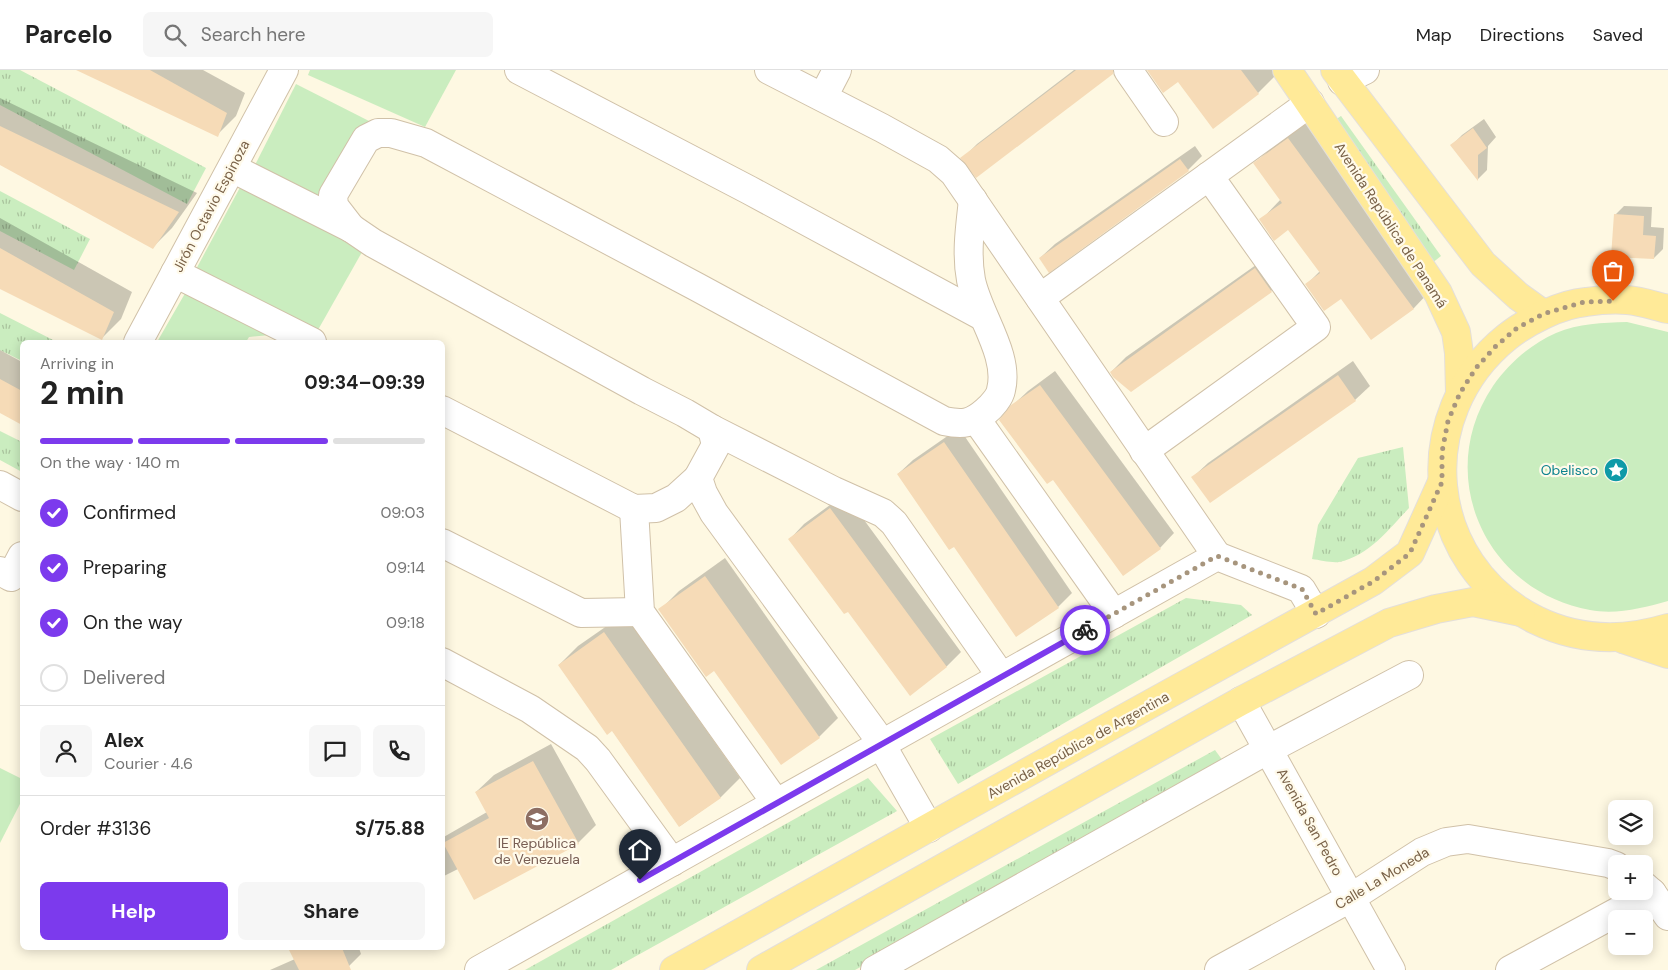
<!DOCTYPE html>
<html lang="en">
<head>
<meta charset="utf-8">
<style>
  body { margin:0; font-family:"DM Sans",sans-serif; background:#f6f6f6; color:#222; height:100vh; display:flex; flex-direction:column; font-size:19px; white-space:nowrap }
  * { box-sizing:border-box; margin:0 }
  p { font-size:16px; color:#767676 }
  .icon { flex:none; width:28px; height:28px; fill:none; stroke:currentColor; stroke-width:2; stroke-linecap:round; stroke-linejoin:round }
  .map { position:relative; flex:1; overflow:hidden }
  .panel { position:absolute; left:20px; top:270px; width:425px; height:610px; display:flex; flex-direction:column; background:#fff; border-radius:8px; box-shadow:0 2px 12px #0003 }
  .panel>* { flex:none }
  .fabs { position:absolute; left:1608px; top:730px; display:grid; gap:10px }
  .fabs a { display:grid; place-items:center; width:45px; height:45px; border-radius:8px; background:#fff; box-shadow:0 2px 12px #0003; font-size:25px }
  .pin { position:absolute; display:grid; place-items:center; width:42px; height:42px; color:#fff; margin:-51px -21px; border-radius:50% 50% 50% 0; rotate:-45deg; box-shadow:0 0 5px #0007 }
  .pin .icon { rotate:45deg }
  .courier { position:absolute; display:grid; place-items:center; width:50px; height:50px; margin:-25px; border:4px solid #7c3aed; border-radius:50%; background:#fff; color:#222; box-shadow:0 1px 6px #0007 }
  .overview em { font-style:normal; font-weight:700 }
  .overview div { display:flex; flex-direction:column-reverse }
  .overview { display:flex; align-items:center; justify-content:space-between; height:85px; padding:0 20px }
  h1 { font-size:32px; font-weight:700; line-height:38px }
  .bar { display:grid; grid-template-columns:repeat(4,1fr); gap:8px 5px; align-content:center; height:60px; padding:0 20px }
  .bar i { height:6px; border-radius:4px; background:#e0e0e0 }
  .bar .active { background:#7c3aed }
  .bar p { grid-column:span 4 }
  .line { display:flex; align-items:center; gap:12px; padding:0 20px; border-top:1px solid #e0e0e0 }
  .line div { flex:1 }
  .round { display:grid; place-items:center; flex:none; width:52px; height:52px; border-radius:8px; background:#f6f6f6 }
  ol { padding:0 20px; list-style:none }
  li { display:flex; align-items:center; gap:15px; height:55px }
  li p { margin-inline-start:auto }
  li .icon { padding:5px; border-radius:50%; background:#7c3aed; color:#fff; stroke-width:4 }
  li:last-child { color:#767676 }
  li i { width:28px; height:28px; border:2px solid #e0e0e0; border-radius:50% }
  .primary-button { display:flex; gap:10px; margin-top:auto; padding:10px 20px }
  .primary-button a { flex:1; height:58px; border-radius:8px; background:#7c3aed; color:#fff; font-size:20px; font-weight:700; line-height:58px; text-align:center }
  .primary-button a+a { background:#f6f6f6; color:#222 }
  header { display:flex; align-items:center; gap:30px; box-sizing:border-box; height:70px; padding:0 25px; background:#fff; border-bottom:1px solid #e0e0e0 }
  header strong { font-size:24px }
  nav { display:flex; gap:28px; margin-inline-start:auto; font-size:18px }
  .search { width:350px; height:45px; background:#f6f6f6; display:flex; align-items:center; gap:12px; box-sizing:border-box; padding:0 18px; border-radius:8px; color:#767676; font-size:19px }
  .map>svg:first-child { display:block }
</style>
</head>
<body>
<header>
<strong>Parcelo</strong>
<div class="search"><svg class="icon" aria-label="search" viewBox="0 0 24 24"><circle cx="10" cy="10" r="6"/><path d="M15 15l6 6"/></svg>Search here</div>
<nav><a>Map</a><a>Directions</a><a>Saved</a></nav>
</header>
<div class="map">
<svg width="1668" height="900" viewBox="0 0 1668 900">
  <defs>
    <pattern id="grass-tufts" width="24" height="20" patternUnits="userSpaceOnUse" patternTransform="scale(1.25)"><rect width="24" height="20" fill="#caedbf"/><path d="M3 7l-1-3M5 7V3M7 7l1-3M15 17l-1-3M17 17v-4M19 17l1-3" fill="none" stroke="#a9c39d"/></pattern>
  </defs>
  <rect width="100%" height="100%" fill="#fef8e2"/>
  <g fill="url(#grass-tufts)">
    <path d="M0,0H20L206,98L187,134L0,35Z"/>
    <path d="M1341,46L1441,186L1427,197L1326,56Z"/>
    <path d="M0,121L90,169L74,200L0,161Z"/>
    <path d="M0,243L57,272H22V291L0,280Z"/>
    <path d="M0,361L22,372V402L0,390Z"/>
    <path d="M1403,377L1409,438C1389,459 1369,486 1339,492C1331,493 1320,490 1312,489L1318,455L1358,388Z"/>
    <path d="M1186,528L1241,535L1252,545L958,714L930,669Z"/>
    <path d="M1215,680L1226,695L855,900H816Z"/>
    <path d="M868,708L897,741L611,900H525Z"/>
  </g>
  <g fill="#caedbf">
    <path d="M310,0H456L425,57L308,5Z"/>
    <path d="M296,14L373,53L323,136L252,101Z"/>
    <path d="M244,110L366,175L314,267L194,203Z"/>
    <path d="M191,213L281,264L249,267L246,272H157Z"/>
    <path d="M1627,252L1668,262V531C1643,538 1616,545 1590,540C1485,521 1433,405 1493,316C1509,293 1531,274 1556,263C1579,253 1602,253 1627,252Z"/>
    <path d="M0,698L22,709V730L0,773Z"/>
  </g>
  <g fill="#0003">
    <path d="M79,0H203L245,23L236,46L217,65Z"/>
    <path d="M1074,0H1116L963,88L977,74Z"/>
    <path d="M1149,0H1274L1277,4L1258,23L1178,10Z"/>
    <path d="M0,28L197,123L172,158L153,177L0,94Z"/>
    <path d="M1484,49L1496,67L1488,76L1487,100L1478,109L1452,75L1462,65Z"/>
    <path d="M1308,50L1432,219L1414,238L1372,268L1341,227L1307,214L1320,201L1289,158L1261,150L1281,129L1255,94L1274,75Z"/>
    <path d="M1195,76L1202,86L1188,100L1040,188L1055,174Z"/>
    <path d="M1624,136L1652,137L1651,157L1664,158L1663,179L1654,188L1615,145Z"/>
    <path d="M0,148L132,222L121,249L102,268L0,218Z"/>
    <path d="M1270,185L1286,207L1271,221L1111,302L1126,287Z"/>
    <path d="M0,280L22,292V354L0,342Z"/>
    <path d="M1353,291L1370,316L1355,330L1193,407L1208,393Z"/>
    <path d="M1055,301L1174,463L1160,478L1012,336L1028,321Z"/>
    <path d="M959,358L1072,523L1058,537L954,475L898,404L913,390Z"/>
    <path d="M845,424L961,582L947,596L910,624L848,540L790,469L804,454Z"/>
    <path d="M725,488L838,648L819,667L714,599L660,540L679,521Z"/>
    <path d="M624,544L740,708L721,727L680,756L612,660L559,595L578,576Z"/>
    <path d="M551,674L596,755L578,773L458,799L442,807V768L487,742L476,722L494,705Z"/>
    <path d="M289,878H359L361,884L349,896L342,900H270L295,889Z"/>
  </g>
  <g fill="#f6dbb7">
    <path d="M76,0H150L227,43L218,67Z"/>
    <path d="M1076,0H1113V4L976,108L960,88Z"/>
    <path d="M1147,0H1241L1259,24L1213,59L1178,12L1163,23Z"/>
    <path d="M0,56L179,142L153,179L0,95Z"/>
    <path d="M1473,58L1487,78L1478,85V111L1450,75Z"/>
    <path d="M1288,68L1414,239L1371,270L1341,229L1324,241L1305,214L1320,203L1288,160L1274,171L1259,149L1282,133L1253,93Z"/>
    <path d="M1180,89L1189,101L1049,203L1039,188Z"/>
    <path d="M1614,144L1644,146L1643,165L1656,166L1654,189L1611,187Z"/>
    <path d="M0,178L114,242L102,270L0,219Z"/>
    <path d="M1255,198L1272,222L1131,322L1113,307L1110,302Z"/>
    <path d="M1338,305L1356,331L1210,433L1191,407Z"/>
    <path d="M0,309L22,321V355L0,343Z"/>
    <path d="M1040,315L1161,479L1123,506L1053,410L1047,414L999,350L1011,335Z"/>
    <path d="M944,372L1059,538L1016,567L954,477L949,480L897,404Z"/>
    <path d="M830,438L947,597L910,626L848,542L844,544L788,469Z"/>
    <path d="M705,506L820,668L781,695L714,601L706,607L658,539Z"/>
    <path d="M604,562L721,728L679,757L612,661L607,665L558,595Z"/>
    <path d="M533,691L579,774L474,830L443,773L489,748L475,722Z"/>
    <path d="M288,878H342L351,900H299Z"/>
  </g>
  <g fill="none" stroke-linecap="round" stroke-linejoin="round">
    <g stroke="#d0c1a8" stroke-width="30">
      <g id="minor">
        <path d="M519,0L749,120L982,246"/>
        <path d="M769,0L882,58L938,89L954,103L1217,486"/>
        <path d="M1128,0L1164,52"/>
        <path d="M1342,11L1365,0"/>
        <path d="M823,27L837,0"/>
        <path d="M232,98L351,158L373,173L642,321L685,343L712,359L716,375L698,408L703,423L714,443L874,662L929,758"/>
        <path d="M351,158L334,136L333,125L366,69L378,63H391L426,73L697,217L944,351C963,355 971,354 986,341C991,337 1000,327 1001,320C1010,285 978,245 971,210C966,184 970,157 973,130"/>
        <path d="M175,203L312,272"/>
        <path d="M1040,228L1310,33"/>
        <path d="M138,272L284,0"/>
        <path d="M442,340L634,439L656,438L676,428L698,408"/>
        <path d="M976,349L1114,544"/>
        <path d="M712,359L834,421L883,443L894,453L1001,606"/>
        <path d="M1144,381L1316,257L1209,106"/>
        <path d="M0,415L22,427"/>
        <path d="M634,439L640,542L776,733"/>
        <path d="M442,473L581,543L640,542"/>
        <path d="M0,501L11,507L22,486"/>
        <path d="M442,592L530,639L587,678L598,690L672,792"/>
        <path d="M1241,631L1391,900"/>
        <path d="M1644,816L1652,823L1668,846"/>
        <path d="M479,900L1217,486L1301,519L1316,544"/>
        <path d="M875,900L1269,679L1409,605"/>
        <path d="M1219,900L1352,827L1422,782L1446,772L1468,769L1608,793L1616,796"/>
        <path d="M1510,900L1652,823"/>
      </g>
    </g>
    <g stroke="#e4dfda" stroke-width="30">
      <g id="major">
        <path d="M1287,0L1438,223L1456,262L1459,283L1460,323"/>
        <path d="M1335,0L1483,194L1518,226L1543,244"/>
        <path d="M1668,239C1655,236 1641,231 1627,230C1614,229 1599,230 1586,232C1561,234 1527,251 1507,267C1410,345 1424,494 1536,550C1579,571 1622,572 1668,558"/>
        <path d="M1623,569L1668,584"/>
        <path d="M674,900L1114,654L1373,511L1410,483L1442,412"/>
        <path d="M761,900L1241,631L1389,553L1436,539L1473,532L1521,542"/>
      </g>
    </g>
    <use href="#minor" stroke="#fff" stroke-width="28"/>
    <use href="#major" stroke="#ffea98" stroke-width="28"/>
  </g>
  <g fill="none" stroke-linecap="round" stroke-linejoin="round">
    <path stroke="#a7957d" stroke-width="5" stroke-dasharray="0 9" d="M1085,560L1217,486L1302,519L1316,544L1374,511L1410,483L1442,412V382L1448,351L1460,323L1476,298L1495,277L1517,258L1543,244L1584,232L1613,231"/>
    <path stroke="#7c3aed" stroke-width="6" d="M640,810L1085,560"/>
  </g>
  <defs>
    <g id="sight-disc" transform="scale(1.25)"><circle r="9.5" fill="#0f9aa8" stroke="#fffaea"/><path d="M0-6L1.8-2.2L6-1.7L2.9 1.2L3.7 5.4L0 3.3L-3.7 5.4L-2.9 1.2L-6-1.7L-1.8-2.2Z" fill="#fff"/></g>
    <g id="school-disc" transform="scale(1.25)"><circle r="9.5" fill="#8d6e63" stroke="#fffaea"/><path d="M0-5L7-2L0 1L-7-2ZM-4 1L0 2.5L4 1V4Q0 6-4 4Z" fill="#fff"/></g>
  </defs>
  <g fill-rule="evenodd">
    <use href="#sight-disc" x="1616" y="400"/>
    <use href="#school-disc" x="537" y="749"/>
  </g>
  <g text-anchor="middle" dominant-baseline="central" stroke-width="4.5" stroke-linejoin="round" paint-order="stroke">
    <g font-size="14" fill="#786046" stroke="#fffaea">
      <text transform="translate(211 136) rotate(-62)">Jirón Octavio Espinoza</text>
      <text transform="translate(1391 155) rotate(57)">Avenida República de Panamá</text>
      <text transform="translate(1078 675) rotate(-29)">Avenida República de Argentina</text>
      <text transform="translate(1310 752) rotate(61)">Avenida San Pedro</text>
      <text transform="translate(1382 808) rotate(-31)">Calle La Moneda</text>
    </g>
    <g font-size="14" fill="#0d838f" stroke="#fffaea" text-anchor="end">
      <text x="1598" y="400">Obelisco</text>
    </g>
    <g font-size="14" fill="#785e54" stroke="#fffaea">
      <text x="537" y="773">IE República<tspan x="537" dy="16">de Venezuela</tspan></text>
    </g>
  </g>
</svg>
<div class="fabs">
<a><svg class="icon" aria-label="layers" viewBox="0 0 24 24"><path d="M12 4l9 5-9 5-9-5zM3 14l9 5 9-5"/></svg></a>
<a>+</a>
<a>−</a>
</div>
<div class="pin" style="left:1613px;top:231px;background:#ea580c"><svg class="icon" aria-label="bag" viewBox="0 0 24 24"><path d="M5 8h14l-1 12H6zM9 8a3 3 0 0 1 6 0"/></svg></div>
<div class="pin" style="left:640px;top:810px;background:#1f2937"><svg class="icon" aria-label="home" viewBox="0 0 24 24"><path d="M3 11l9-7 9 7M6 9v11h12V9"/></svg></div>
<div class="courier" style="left:1085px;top:560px"><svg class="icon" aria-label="bike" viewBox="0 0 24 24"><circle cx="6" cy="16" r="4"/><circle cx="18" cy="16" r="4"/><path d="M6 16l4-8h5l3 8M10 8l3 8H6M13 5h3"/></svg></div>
<section class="panel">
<div class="overview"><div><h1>2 min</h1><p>Arriving in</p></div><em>09:34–09:39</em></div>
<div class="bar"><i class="active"></i><i class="active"></i><i class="active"></i><i></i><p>On the way · 140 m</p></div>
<ol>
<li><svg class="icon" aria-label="check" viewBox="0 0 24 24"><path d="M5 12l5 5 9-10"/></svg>Confirmed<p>09:03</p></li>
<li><svg class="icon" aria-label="check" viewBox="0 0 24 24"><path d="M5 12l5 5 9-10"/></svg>Preparing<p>09:14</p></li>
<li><svg class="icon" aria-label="check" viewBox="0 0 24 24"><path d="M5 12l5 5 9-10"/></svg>On the way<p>09:18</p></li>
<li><i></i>Delivered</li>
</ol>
<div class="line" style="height:90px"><a class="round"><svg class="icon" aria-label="person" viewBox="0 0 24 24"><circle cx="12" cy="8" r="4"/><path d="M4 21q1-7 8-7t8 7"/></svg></a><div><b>Alex</b><p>Courier · 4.6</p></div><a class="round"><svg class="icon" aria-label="chat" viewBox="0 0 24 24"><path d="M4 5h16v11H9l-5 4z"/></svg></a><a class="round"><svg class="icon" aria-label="phone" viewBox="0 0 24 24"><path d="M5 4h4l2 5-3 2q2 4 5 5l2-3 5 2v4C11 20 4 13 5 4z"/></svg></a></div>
<div class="line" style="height:65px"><div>Order #3136</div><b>S/75.88</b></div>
<div class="primary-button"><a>Help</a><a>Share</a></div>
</section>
</div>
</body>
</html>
